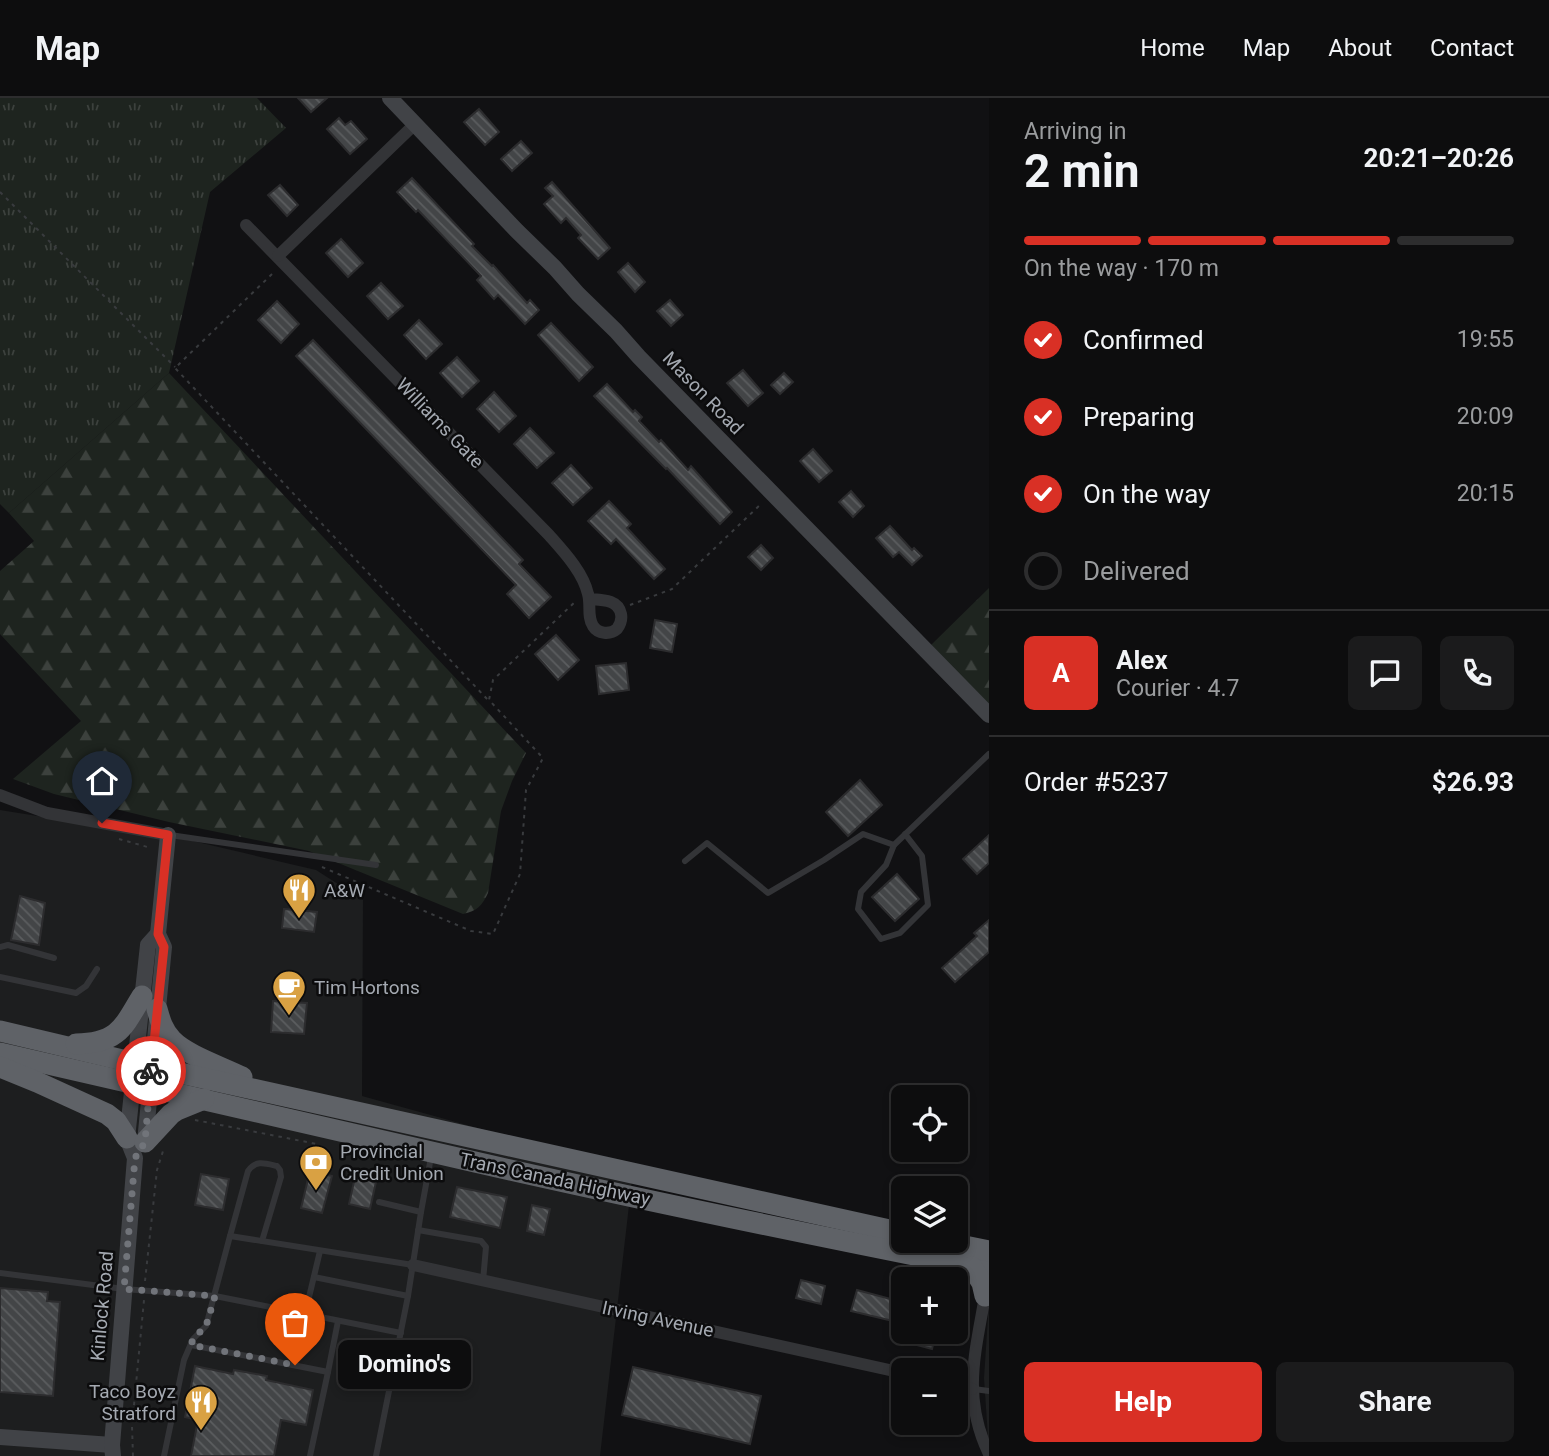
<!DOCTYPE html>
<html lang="en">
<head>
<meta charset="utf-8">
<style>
  body { margin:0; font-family:Roboto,sans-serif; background:#1b1b1c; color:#f1f3f6; height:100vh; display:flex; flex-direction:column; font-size:26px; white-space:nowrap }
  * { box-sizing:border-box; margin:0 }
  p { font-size:23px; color:#9a9c9e }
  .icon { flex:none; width:38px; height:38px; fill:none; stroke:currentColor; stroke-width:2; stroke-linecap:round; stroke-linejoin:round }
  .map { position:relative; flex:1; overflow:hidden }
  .sheet { display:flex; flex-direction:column; background:#0d0d0e; width:560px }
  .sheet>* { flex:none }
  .controls { position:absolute; left:891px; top:987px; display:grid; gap:14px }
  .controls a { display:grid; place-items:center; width:77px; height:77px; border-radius:10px; background:#0d0d0e; box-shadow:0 4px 10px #0003,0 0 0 2px #2d2d2e; font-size:35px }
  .pin { position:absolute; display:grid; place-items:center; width:60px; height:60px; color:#fff; margin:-72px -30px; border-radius:50% 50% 50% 0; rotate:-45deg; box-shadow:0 0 7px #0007 }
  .pin .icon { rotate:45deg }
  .courier { position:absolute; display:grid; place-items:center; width:70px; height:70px; margin:-35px; border:5px solid #d93025; border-radius:50%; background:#fff; color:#222; box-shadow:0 2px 9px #0007 }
  .bubble { position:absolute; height:49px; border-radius:10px; background:#0d0d0e; box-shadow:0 4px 10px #0003,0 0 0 2px #2d2d2e; font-size:23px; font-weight:700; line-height:49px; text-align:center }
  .overview em { font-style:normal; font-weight:700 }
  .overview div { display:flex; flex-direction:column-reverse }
  .overview { display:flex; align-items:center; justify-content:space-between; height:119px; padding:0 35px }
  h1 { font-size:46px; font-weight:700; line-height:52px }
  .bar { display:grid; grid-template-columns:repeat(4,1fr); gap:10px 7px; align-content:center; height:84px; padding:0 35px }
  .bar i { height:9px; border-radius:5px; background:#2d2d2e }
  .bar .selected { background:#d93025 }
  .bar p { grid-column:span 4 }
  .line { display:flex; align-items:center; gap:18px; padding:0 35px; border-top:2px solid #2d2d2e }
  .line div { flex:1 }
  .round { display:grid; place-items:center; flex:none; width:74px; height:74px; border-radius:10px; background:#1b1b1c }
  ol { padding:0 35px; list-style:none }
  li { display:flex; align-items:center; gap:21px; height:77px }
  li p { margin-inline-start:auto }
  li .icon { padding:7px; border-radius:50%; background:#d93025; color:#fff; stroke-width:4 }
  li:last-child { color:#9a9c9e }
  li i { width:38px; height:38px; border:4px solid #2d2d2e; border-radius:50% }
  .button { display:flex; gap:14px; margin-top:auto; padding:14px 35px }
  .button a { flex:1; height:80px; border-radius:10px; background:#d93025; color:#fff; font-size:28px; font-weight:700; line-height:80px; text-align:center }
  .button a+a { background:#1b1b1c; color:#f1f3f6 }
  header { display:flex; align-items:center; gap:42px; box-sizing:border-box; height:98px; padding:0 35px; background:#0d0d0e; border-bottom:2px solid #2d2d2e }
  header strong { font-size:33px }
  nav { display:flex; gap:38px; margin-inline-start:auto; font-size:24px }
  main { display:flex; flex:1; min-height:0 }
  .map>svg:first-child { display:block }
</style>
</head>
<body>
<header>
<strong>Map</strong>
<nav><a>Home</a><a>Map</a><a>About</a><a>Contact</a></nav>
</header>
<main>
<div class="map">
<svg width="989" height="1358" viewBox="0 0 989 1358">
  <defs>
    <pattern id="grass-tufts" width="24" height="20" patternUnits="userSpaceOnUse" patternTransform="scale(1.75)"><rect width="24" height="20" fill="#1e241f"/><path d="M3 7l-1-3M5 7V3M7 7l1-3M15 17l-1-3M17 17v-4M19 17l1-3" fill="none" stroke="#3c413d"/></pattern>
    <pattern id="forest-firs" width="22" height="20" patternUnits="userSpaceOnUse" patternTransform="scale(1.75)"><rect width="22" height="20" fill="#1e241f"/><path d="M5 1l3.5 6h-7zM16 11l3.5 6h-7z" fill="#3c413d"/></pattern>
    <pattern id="building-back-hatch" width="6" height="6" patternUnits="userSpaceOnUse" patternTransform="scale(1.75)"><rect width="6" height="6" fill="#434547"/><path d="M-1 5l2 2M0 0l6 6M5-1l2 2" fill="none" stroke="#5b5d5f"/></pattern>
  </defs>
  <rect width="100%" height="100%" fill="#111113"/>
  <g fill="#1d1e1f">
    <path d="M0,712L193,743L316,772L363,802L362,998L633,1073L600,1358H0Z"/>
    <path d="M989,1204V1354L984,1280Z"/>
  </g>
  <path fill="url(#grass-tufts)" d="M0,0H257L286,30L210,94L169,275L9,415L0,406Z"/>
  <g fill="url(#forest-firs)">
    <path d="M169,275L526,655L512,683L501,713L488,795C482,808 477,813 463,816L309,753L169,724L54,696L13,681L81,623L0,536V473L34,443L9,415Z"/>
    <path d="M989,490V609L930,548Z"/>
  </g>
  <g fill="url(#building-back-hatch)" stroke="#2c2c2e" stroke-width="2">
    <path d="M298,0H327L311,14Z"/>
    <path d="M479,11L499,34L485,47L464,24Z"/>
    <path d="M339,20L345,27L351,23L367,41L350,56L327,31Z"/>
    <path d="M521,43L532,55L512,73L501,61Z"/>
    <path d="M412,80L474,146L472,148L492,168L493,167L527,205L530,202L539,212L525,226L498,197L494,201L477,182L481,178L418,112L416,114L397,94Z"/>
    <path d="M552,84L610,150L598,161L578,140L581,137L566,120L561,125L544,106L553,98L545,90Z"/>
    <path d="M280,87L298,107L287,118L268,97Z"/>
    <path d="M341,141L363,165L348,179L326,155Z"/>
    <path d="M628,165L645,184L635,194L618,174Z"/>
    <path d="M381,185L403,208L388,221L367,198Z"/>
    <path d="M670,202L683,217L671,228L657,213Z"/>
    <path d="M277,203L299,226L281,245L258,222Z"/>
    <path d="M419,222L442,246L426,261L404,237Z"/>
    <path d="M551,225L593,269L579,283L538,237Z"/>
    <path d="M313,242L523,462L519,466L551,499L529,520L507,496L516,487L296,258Z"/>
    <path d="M457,259L479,283L462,299L440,275Z"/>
    <path d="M743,272L763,295L748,308L727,285Z"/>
    <path d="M784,275L793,284L780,296L771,287Z"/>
    <path d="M607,286L633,314L635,312L642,319L639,323L659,344L661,342L688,372L691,368L732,414L720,426L667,370L666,371L594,298Z"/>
    <path d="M494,294L516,318L499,334L477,311Z"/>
    <path d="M530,330L554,355L537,370L514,346Z"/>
    <path d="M813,351L832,373L819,384L800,363Z"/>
    <path d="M571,367L592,390L573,407L552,385Z"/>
    <path d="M851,393L864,408L853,419L839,404Z"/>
    <path d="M609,403L631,426L627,430L665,471L654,481L616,441L611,446L588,423Z"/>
    <path d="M890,428L912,452L914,450L922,458L912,467L899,454L893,459L876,440Z"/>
    <path d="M761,447L773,460L761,472L748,459Z"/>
    <path d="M655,522L677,526L672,554L650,550Z"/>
    <path d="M556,537L579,562L558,582L535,556Z"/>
    <path d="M626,565L629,592L599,596L596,568Z"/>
    <path d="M860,682L882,707L848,738L826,714Z"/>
    <path d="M989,737V765L977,776L963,761Z"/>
    <path d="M897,776L919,801L895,823L872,799Z"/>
    <path d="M20,798L45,805L39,847L11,842Z"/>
    <path d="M284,811L317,814L314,834L282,830Z"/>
    <path d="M989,822V854L955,884L942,870L977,838L974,835Z"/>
    <path d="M273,903L307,905L304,936L271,934Z"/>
    <path d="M310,1073L332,1078L322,1115L301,1110Z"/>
    <path d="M201,1076L229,1081L223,1112L195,1107Z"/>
    <path d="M355,1079L376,1084L370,1111L349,1106Z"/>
    <path d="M457,1089L507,1099L500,1130L450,1119Z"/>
    <path d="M532,1107L550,1111L544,1137L527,1133Z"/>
    <path d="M801,1182L825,1188L821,1206L796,1200Z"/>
    <path d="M0,1190L48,1194L47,1203L60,1204L53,1298L0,1294Z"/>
    <path d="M857,1192L898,1203L893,1223L851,1213Z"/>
    <path d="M920,1234H936L932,1251L917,1247Z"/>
    <path d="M195,1268L233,1276L234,1272L267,1278L266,1282L313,1292L306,1327L281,1322L274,1358H191L198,1322L185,1319Z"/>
    <path d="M633,1269L761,1298L750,1346L622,1317Z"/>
  </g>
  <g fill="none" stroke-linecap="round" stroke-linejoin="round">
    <g stroke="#393b3e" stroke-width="2" stroke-dasharray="3.5 5" stroke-linecap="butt">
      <path d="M0,94L175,269"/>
      <path d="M272,176L175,270L488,602"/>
      <path d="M630,507L672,491L762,405"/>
      <path d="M119,741L151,750"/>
      <path d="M322,769L471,833L493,836L520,776L526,692L543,660L489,602L493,582L577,502"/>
      <path d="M195,1022L317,1046"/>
      <path d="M145,1183L157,1072L164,1050"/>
      <path d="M133,1358L132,1328L144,1202"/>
    </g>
    <g stroke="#333437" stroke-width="6">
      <path d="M170,737L376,767"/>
      <path d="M894,747L886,767L861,794L858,811L881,841L900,835L928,807L922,758L905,736"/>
      <path d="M685,763L707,745L768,795L824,762L863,736L894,747L989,656"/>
      <path d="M0,849L8,847L54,860"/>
      <path d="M0,879L76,895L86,888L97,871"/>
      <path d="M379,1104L421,1114"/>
      <path d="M418,1132L481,1143L486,1149L483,1183"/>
      <path d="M230,1138L248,1073C256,1062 264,1065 277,1068L280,1072L281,1079L262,1143"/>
      <path d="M0,1175L124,1191L215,1198L401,1235"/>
      <path d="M314,1179L408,1198"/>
      <path d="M305,1216L320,1153"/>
      <path d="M191,1247L328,1274L338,1223"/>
      <path d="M974,1291L989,1293"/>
      <path d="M164,1358L184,1262L193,1241L206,1228L230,1138L413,1167"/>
      <path d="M310,1358L328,1274"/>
      <path d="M376,1358L408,1198L421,1114L431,1059"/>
    </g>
    <g stroke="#333437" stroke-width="12">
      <path d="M246,127L549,437C564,454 583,474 588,496C591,506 587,519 593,528C598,536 610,537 617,531C620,527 622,521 621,516C618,501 601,502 589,501"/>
      <path d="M278,158L415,26"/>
      <path d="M0,697L47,715L168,737"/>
      <path d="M413,1167L903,1275"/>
      <path d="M985,1198C975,1256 962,1300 989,1356"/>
      <path d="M956,1287L972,1291"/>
    </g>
    <g stroke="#414347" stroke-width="16">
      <path d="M390,0L517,133L555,170L578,196L616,233L639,259L989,617"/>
      <path d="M143,1046L145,1044L164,849L158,836L168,737"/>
      <path d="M0,1339L112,1347"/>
      <path d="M113,1358L112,1347L135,1060L127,1040L148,847L158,836"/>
    </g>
    <g stroke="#5f6267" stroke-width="21">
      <path d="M157,911C160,922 163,933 172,942C186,957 222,969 242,979"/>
      <path d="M0,933L135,965L903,1135"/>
      <path d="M76,946C118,945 123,930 142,898"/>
      <path d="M0,955C159,991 317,1028 475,1064C646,1103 817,1138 989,1172"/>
      <path d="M0,969L37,984L107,1016L116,1023L127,1040"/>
      <path d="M145,1044L171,1016L177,1012L204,1001"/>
      <path d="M940,1143L989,1153"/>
      <path d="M972,1169L982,1185L985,1198"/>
    </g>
  </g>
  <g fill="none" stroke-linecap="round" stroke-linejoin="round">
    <path stroke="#71747a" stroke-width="7" stroke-dasharray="0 12.6" d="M151,973L145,1044L135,1060L124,1191L215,1198L206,1228L193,1241L191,1247L295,1267"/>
    <path stroke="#d93025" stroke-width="9" d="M102,725L168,737L158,836L164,849L151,973"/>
  </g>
  <defs>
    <g id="restaurant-pin" transform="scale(1.75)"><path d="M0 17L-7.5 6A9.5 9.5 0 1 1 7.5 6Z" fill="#d9a143" stroke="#0c0c0d"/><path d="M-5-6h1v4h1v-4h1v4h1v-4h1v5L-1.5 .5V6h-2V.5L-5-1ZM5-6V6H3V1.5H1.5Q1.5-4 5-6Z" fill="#fff"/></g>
    <g id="cafe-pin" transform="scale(1.75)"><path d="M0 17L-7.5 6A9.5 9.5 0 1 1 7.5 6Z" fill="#d9a143" stroke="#0c0c0d"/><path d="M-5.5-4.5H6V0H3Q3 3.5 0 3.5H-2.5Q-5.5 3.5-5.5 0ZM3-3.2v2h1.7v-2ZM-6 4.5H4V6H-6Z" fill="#fff"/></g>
    <g id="bank-pin" transform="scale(1.75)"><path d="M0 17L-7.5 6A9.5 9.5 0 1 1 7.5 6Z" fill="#d9a143" stroke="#0c0c0d"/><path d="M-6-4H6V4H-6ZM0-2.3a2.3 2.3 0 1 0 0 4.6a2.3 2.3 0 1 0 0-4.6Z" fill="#fff"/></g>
  </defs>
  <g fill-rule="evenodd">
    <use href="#restaurant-pin" x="299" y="792"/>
    <use href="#cafe-pin" x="289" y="889"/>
    <use href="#bank-pin" x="316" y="1064"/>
    <use href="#restaurant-pin" x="201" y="1304"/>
  </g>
  <g text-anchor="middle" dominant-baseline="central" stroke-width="5" stroke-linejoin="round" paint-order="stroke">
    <g font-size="19" fill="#a4a9b1" stroke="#0c0c0d">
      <text transform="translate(703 295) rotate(46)">Mason Road</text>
      <text transform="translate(440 325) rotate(46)">Williams Gate</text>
      <text transform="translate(555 1081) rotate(12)">Trans Canada Highway</text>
      <text transform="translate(102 1208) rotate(-85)">Kinlock Road</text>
      <text transform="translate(658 1221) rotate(12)">Irving Avenue</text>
    </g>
    <g font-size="19" fill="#a4a9b1" stroke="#0c0c0d" text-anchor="start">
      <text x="324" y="792">A&amp;W</text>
      <text x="314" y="889">Tim Hortons</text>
      <text x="340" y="1053">Provincial<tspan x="340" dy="22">Credit Union</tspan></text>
      <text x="176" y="1293" text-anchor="end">Taco Boyz<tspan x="176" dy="22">Stratford</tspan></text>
    </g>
  </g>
</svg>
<div class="controls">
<a><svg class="icon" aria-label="locate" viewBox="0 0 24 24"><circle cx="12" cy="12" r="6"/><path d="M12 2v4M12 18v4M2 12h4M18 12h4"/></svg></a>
<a><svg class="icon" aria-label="layers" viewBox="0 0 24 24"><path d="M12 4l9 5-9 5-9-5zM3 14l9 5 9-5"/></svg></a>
<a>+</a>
<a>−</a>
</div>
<div class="pin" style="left:295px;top:1267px;background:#ea580c"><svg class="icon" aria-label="bag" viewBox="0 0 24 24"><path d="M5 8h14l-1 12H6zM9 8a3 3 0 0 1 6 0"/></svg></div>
<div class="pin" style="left:102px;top:725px;background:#1f2937"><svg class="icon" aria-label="home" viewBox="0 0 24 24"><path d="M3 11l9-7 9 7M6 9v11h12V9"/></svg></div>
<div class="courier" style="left:151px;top:973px"><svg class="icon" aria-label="bike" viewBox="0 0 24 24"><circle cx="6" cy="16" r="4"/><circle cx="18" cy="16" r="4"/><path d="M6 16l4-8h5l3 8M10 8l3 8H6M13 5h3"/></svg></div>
<div class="bubble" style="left:338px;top:1242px;width:133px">Domino's</div>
</div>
<section class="sheet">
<div class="overview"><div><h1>2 min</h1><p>Arriving in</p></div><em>20:21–20:26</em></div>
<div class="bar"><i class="selected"></i><i class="selected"></i><i class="selected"></i><i></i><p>On the way · 170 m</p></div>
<ol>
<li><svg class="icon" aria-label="check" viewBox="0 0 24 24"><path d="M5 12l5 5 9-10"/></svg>Confirmed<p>19:55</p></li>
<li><svg class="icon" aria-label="check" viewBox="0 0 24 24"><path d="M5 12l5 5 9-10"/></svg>Preparing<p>20:09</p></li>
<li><svg class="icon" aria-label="check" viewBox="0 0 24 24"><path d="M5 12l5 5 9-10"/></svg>On the way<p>20:15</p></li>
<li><i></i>Delivered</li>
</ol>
<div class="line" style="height:126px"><b class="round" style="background:#d93025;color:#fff">A</b><div><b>Alex</b><p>Courier · 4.7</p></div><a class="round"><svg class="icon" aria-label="chat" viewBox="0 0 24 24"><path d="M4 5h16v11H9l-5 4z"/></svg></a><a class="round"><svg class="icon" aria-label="phone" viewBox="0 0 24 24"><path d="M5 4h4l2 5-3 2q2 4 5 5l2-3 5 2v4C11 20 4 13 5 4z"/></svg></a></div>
<div class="line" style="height:91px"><div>Order #5237</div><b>$26.93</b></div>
<div class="button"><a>Help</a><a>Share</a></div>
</section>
</main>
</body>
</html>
